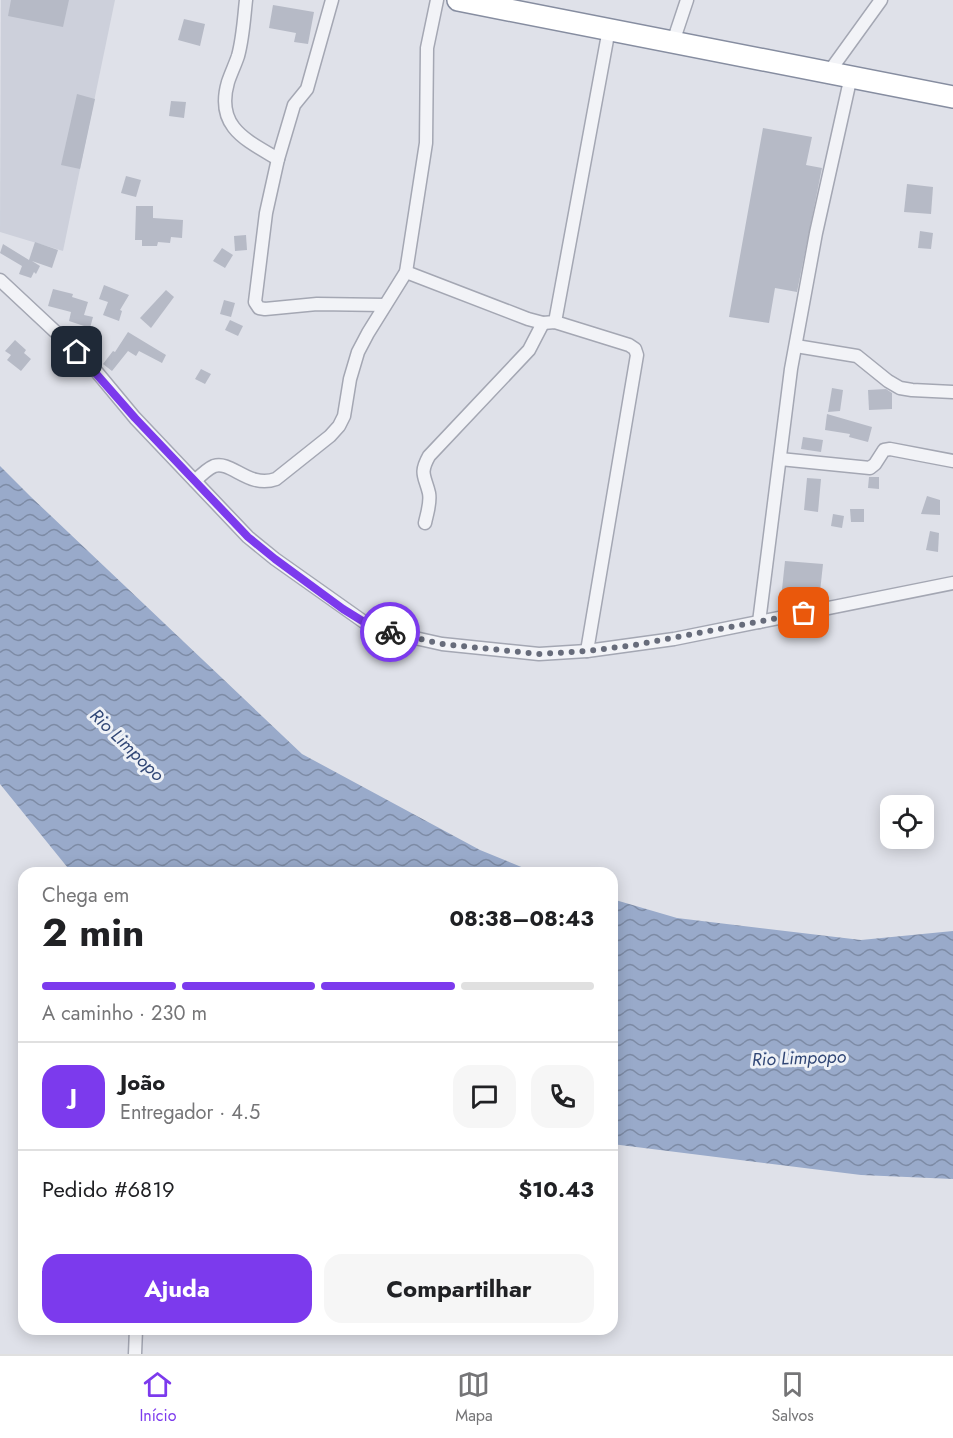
<!DOCTYPE html>
<html lang="pt">
<head>
<meta charset="utf-8">
<style>
  body { margin:0; font-family:Jost,sans-serif; background:#f6f6f6; color:#202124; height:100vh; display:flex; flex-direction:column; font-size:22px; white-space:nowrap }
  * { box-sizing:border-box; margin:0 }
  p { font-size:20px; color:#757577 }
  .icon { flex:none; width:33px; height:33px; fill:none; stroke:currentColor; stroke-width:2; stroke-linecap:round; stroke-linejoin:round }
  .map { position:relative; flex:1; overflow:hidden }
  .drawer { position:absolute; left:18px; top:867px; width:600px; height:468px; display:flex; flex-direction:column; background:#fff; border-radius:18px; box-shadow:0 3px 15px #0003 }
  .drawer>* { flex:none }
  .tools { position:absolute; left:880px; top:795px; display:grid; gap:12px }
  .tools a { display:grid; place-items:center; width:54px; height:54px; border-radius:12px; background:#fff; box-shadow:0 3px 15px #0003; font-size:30px }
  .pin { position:absolute; display:grid; place-items:center; width:51px; height:51px; color:#fff; margin:-26px; border-radius:12px; box-shadow:0 3px 9px #0006 }
  .courier { position:absolute; display:grid; place-items:center; width:60px; height:60px; margin:-30px; border:4px solid #7c3aed; border-radius:50%; background:#fff; color:#222; box-shadow:0 2px 8px #0007 }
  .overview em { font-style:normal; font-weight:700 }
  .overview div { display:flex; flex-direction:column-reverse }
  .overview { display:flex; align-items:center; justify-content:space-between; height:102px; padding:0 24px }
  h1 { font-size:39px; font-weight:700; line-height:45px }
  .bar { display:grid; grid-template-columns:repeat(4,1fr); gap:9px 6px; align-content:center; height:72px; padding:0 24px }
  .bar i { height:8px; border-radius:4px; background:#e0e0e0 }
  .bar .active { background:#7c3aed }
  .bar p { grid-column:span 4 }
  .line { display:flex; align-items:center; gap:15px; padding:0 24px; border-top:2px solid #e0e0e0 }
  .line div { flex:1 }
  .round { display:grid; place-items:center; flex:none; width:63px; height:63px; border-radius:18px; background:#f6f6f6 }
  .action { display:flex; gap:12px; margin-top:auto; padding:12px 24px }
  .action a { flex:1; height:69px; border-radius:18px; background:#7c3aed; color:#fff; font-size:24px; font-weight:700; line-height:69px; text-align:center }
  .action a+a { background:#f6f6f6; color:#202124 }
  .dock { display:flex; justify-content:space-around; align-items:center; height:84px; border-top:2px solid #e0e0e0; background:#fff; font-size:16px; color:#757577 }
  .dock a { display:grid; justify-items:center; gap:3px }
  .dock .active { color:#7c3aed }
  .map>svg:first-child { display:block }
</style>
</head>
<body>
<div class="map">
<svg width="953" height="1354" viewBox="0 0 953 1354">
  <defs>
    <pattern id="water-waves" width="16" height="10" patternUnits="userSpaceOnUse" patternTransform="scale(1.5)"><rect width="16" height="10" fill="#99aaca"/><path d="M0 5q4-4 8 0t8 0" fill="none" stroke="#7d8ba5"/></pattern>
  </defs>
  <rect width="100%" height="100%" fill="#dfe1e9"/>
  <path fill="#cdd0db" d="M1,0H115L63,251L0,232Z"/>
  <g fill="url(#water-waves)">
    <path d="M0,466L30,496L302,754L480,850L536,873H72L0,784Z"/>
    <path d="M612,899L677,918L861,940L953,931V1179L861,1175L612,1144Z"/>
  </g>
  <g fill="#b6bac6">
    <path d="M11,0H69L63,27L8,16Z"/>
    <path d="M273,5L314,12L308,44L294,42L296,33L269,28Z"/>
    <path d="M184,19L205,24L200,46L178,40Z"/>
    <path d="M77,94L95,99L80,169L61,165Z"/>
    <path d="M171,101L186,102L184,118L169,116Z"/>
    <path d="M763,128L812,137L806,165L822,168L797,292L775,288L769,323L729,317Z"/>
    <path d="M126,176L141,180L136,197L121,193Z"/>
    <path d="M907,184L933,187L931,214L904,212Z"/>
    <path d="M136,206H153V218L183,220L182,238L171,237L170,243L158,242L157,246H142V240H135Z"/>
    <path d="M920,231L933,233L931,249L918,248Z"/>
    <path d="M246,235L247,250L235,251L234,236Z"/>
    <path d="M35,242L58,250L52,268L32,261L40,266L36,274L34,272L31,278L19,274L22,266L0,253L3,244L29,260Z"/>
    <path d="M222,248L233,255L225,268L213,261Z"/>
    <path d="M104,285L129,295L120,310L122,311L119,321L103,315L108,302L99,299Z"/>
    <path d="M53,289L73,294L72,297L88,302L84,315L93,317L90,328L69,321L71,312L48,306Z"/>
    <path d="M166,290L174,297L151,328L140,318Z"/>
    <path d="M224,300L235,303L231,317L220,314Z"/>
    <path d="M230,320L243,326L238,336L225,330Z"/>
    <path d="M128,332L166,355L162,363L139,351L136,356L128,351L112,371L103,364L113,351L115,352Z"/>
    <path d="M15,340L26,350L24,353L31,359L21,371L7,360L11,355L5,351Z"/>
    <path d="M201,369L211,374L205,384L195,379Z"/>
    <path d="M832,388L843,390L840,411L828,412Z"/>
    <path d="M886,389L892,393V409L869,410L868,390Z"/>
    <path d="M827,414L872,427L868,442L849,437L850,434L825,430Z"/>
    <path d="M803,437L823,440L821,452L801,449Z"/>
    <path d="M869,477H879V489L868,488Z"/>
    <path d="M807,478L821,479L818,512L804,510Z"/>
    <path d="M927,496L940,500V515L921,514Z"/>
    <path d="M850,509H864V522H851Z"/>
    <path d="M833,514L844,516L842,528L831,526Z"/>
    <path d="M930,531L939,533L938,552L926,550Z"/>
    <path d="M785,561L823,564L819,601L781,599Z"/>
  </g>
  <g fill="none" stroke-linecap="round" stroke-linejoin="round">
    <g stroke="#a4a7b3" stroke-width="15">
      <g id="minor">
        <path d="M246,0C244,18 243,38 238,56C235,65 231,73 228,82C215,127 246,140 278,159"/>
        <path d="M332,0L307,89L294,105L278,159L266,213L255,302L259,308L265,309L317,304L385,305"/>
        <path d="M673,42L687,0"/>
        <path d="M829,72L881,0"/>
        <path d="M406,272L528,319L543,323L555,322L629,345L635,349L637,355L587,651"/>
        <path d="M0,280L91,365L135,418L248,537L275,559L364,622L397,634L442,644L539,654L587,651L674,639L953,583"/>
        <path d="M555,322L609,29"/>
        <path d="M796,346L857,356L888,381L900,388L912,390L953,392"/>
        <path d="M780,459L870,468L875,464L884,450L890,449L953,461"/>
        <path d="M195,481C200,476 207,469 214,466C231,460 249,489 276,479L330,436L339,426L344,416L350,379L358,352L368,333L406,272L426,143L427,48L437,0"/>
        <path d="M425,523C427,513 431,503 429,493C425,476 419,474 429,456L529,350L543,323"/>
        <path d="M759,622L791,369L816,233L851,76"/>
        <path d="M135,1354L136,1329"/>
      </g>
    </g>
    <g stroke="#868da0" stroke-width="24">
      <path id="trunk" d="M458,0L953,97"/>
    </g>
    <use href="#minor" stroke="#f2f3f7" stroke-width="12"/>
    <use href="#trunk" stroke="#fff" stroke-width="21"/>
  </g>
  <g fill="none" stroke-linecap="round" stroke-linejoin="round">
    <path stroke="#676c7b" stroke-width="6" stroke-dasharray="0 10.8" d="M390,632L442,644L539,654L587,651L635,645L804,613"/>
    <path stroke="#7c3aed" stroke-width="8" d="M77,352L135,418L248,537L275,559L343,609L364,622L390,632"/>
  </g>
  <g text-anchor="middle" dominant-baseline="central" stroke-width="6" stroke-linejoin="round" paint-order="stroke">
    <g font-size="18" font-style="italic" fill="#304675" stroke="#eef1f6">
      <text transform="translate(127 745) rotate(44)">Rio Limpopo</text>
      <text transform="translate(799 1058) rotate(-2)">Rio Limpopo</text>
    </g>
  </g>
</svg>
<div class="tools">
<a><svg class="icon" aria-label="locate" viewBox="0 0 24 24"><circle cx="12" cy="12" r="6"/><path d="M12 2v4M12 18v4M2 12h4M18 12h4"/></svg></a>
</div>
<div class="pin" style="left:804px;top:613px;background:#ea580c"><svg class="icon" aria-label="bag" viewBox="0 0 24 24"><path d="M5 8h14l-1 12H6zM9 8a3 3 0 0 1 6 0"/></svg></div>
<div class="pin" style="left:77px;top:352px;background:#1f2937"><svg class="icon" aria-label="home" viewBox="0 0 24 24"><path d="M3 11l9-7 9 7M6 9v11h12V9"/></svg></div>
<div class="courier" style="left:390px;top:632px"><svg class="icon" aria-label="bike" viewBox="0 0 24 24"><circle cx="6" cy="16" r="4"/><circle cx="18" cy="16" r="4"/><path d="M6 16l4-8h5l3 8M10 8l3 8H6M13 5h3"/></svg></div>
<section class="drawer">
<div class="overview"><div><h1>2 min</h1><p>Chega em</p></div><em>08:38–08:43</em></div>
<div class="bar"><i class="active"></i><i class="active"></i><i class="active"></i><i></i><p>A caminho · 230 m</p></div>
<div class="line" style="height:108px"><b class="round" style="background:#7c3aed;color:#fff">J</b><div><b>João</b><p>Entregador · 4.5</p></div><a class="round"><svg class="icon" aria-label="chat" viewBox="0 0 24 24"><path d="M4 5h16v11H9l-5 4z"/></svg></a><a class="round"><svg class="icon" aria-label="phone" viewBox="0 0 24 24"><path d="M5 4h4l2 5-3 2q2 4 5 5l2-3 5 2v4C11 20 4 13 5 4z"/></svg></a></div>
<div class="line" style="height:78px"><div>Pedido #6819</div><b>$10.43</b></div>
<div class="action"><a>Ajuda</a><a>Compartilhar</a></div>
</section>
</div>
<nav class="dock">
<a class="active"><svg class="icon" aria-label="home" viewBox="0 0 24 24"><path d="M3 11l9-7 9 7M6 9v11h12V9"/></svg>Início</a>
<a><svg class="icon" aria-label="map" viewBox="0 0 24 24"><path d="M3 6l6-2 6 2 6-2v14l-6 2-6-2-6 2zM9 4v14M15 6v14"/></svg>Mapa</a>
<a><svg class="icon" aria-label="saved" viewBox="0 0 24 24"><path d="M7 4h10v16l-5-4-5 4z"/></svg>Salvos</a>
</nav>
</body>
</html>
